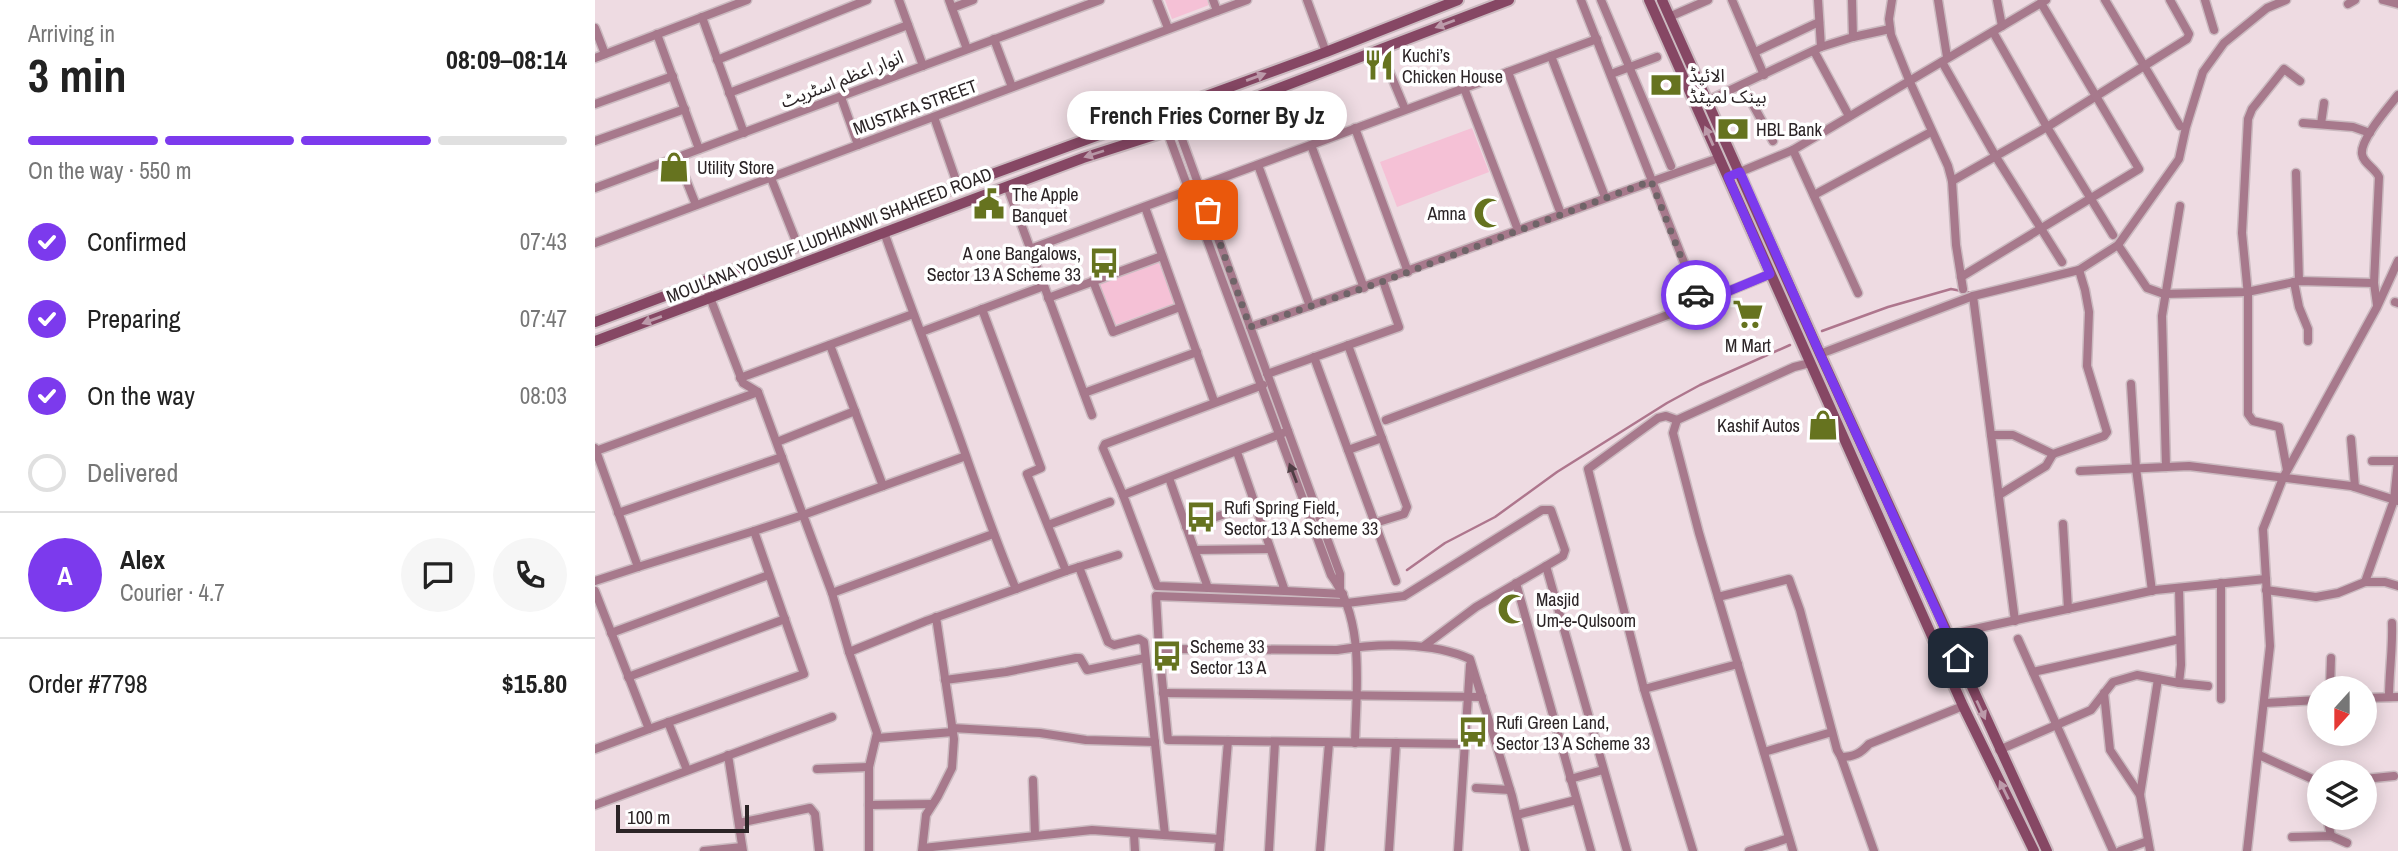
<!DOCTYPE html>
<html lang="en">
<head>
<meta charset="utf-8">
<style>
  body { margin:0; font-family:"Archivo Narrow","Noto Sans Arabic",sans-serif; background:#f6f6f6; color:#222; height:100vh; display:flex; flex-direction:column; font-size:26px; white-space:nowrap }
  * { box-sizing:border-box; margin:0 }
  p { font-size:23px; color:#767676 }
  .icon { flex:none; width:38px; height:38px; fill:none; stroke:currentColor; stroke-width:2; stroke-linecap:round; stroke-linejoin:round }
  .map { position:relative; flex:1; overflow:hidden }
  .details { display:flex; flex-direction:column; background:#fff; width:595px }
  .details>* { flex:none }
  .needle { width:46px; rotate:201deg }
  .buttons { position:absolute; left:1712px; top:676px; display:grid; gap:14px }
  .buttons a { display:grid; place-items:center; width:70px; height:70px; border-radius:50%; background:#fff; box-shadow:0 4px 18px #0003; font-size:35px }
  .scale { position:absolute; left:21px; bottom:18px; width:133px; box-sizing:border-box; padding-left:7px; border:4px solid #2b2426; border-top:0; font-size:19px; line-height:24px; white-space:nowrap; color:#2b2426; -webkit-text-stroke:5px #fff; paint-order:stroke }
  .pin { position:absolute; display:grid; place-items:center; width:60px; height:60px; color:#fff; margin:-30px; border-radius:14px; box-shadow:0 4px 10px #0006 }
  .courier { position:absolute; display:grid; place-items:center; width:70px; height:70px; margin:-35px; border:5px solid #7c3aed; border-radius:50%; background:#fff; color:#222; box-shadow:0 2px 9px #0007 }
  .bubble { position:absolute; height:49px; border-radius:24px; background:#fff; box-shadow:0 4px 18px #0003; font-size:23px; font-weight:800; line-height:49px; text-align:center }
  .head em { font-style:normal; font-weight:800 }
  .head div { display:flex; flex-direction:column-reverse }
  .head { display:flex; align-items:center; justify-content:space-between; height:119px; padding:0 28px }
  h1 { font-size:46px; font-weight:800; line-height:52px }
  .bar { display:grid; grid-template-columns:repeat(4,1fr); gap:10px 7px; align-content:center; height:84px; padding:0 28px }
  .bar i { height:9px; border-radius:5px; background:#e0e0e0 }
  .bar .current { background:#7c3aed }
  .bar p { grid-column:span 4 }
  .line { display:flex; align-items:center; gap:18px; padding:0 28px; border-top:2px solid #e0e0e0 }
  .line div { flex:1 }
  .round { display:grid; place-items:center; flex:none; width:74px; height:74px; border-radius:37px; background:#f6f6f6 }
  ol { padding:0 28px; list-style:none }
  li { display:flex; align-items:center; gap:21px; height:77px }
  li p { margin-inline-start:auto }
  li .icon { padding:7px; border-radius:50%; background:#7c3aed; color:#fff; stroke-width:4 }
  li:last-child { color:#767676 }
  li i { width:38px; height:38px; border:4px solid #e0e0e0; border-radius:50% }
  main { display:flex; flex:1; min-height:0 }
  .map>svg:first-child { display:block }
</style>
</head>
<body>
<main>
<section class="details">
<div class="head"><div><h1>3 min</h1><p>Arriving in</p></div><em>08:09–08:14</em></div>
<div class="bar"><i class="current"></i><i class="current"></i><i class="current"></i><i></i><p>On the way · 550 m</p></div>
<ol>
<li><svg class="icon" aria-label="check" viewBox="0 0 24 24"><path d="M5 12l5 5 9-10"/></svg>Confirmed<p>07:43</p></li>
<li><svg class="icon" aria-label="check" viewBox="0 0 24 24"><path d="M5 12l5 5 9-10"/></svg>Preparing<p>07:47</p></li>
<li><svg class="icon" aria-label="check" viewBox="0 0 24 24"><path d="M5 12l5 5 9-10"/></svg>On the way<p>08:03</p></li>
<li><i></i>Delivered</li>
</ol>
<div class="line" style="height:126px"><b class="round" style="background:#7c3aed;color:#fff">A</b><div><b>Alex</b><p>Courier · 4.7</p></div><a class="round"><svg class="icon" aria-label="chat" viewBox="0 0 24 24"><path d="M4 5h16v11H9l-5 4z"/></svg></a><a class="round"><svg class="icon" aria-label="phone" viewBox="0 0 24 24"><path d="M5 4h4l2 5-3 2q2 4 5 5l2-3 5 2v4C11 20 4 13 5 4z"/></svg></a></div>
<div class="line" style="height:91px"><div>Order #7798</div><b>$15.80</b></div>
</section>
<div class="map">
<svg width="1803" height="851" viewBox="0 0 1803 851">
  <rect width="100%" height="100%" fill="#eedbe2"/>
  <g fill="#f5c1d6">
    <path d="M570,0H612L614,5L577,19Z"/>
    <path d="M877,128L894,172L802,207L785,162Z"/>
    <path d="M563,261L580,303L520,325L504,283Z"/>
  </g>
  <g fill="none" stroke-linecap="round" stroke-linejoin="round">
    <g stroke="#ae768d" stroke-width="2.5">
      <path d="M1227,331L1293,307L1356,289L1377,293"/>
      <path d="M812,570L850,543L900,517L962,472L1072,403L1105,385L1195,345"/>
    </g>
    <g stroke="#cbbac0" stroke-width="11">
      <g id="street">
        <path d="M304,0L328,66"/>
        <path d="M354,0L372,49"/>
        <path d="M562,0L573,28"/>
        <path d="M618,0L622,11"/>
        <path d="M712,0L731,52"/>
        <path d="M986,0L1105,303"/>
        <path d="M1006,0L1076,166"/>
        <path d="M1137,0L1169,75"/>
        <path d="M1297,0L1294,19L1296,35L1314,80L1353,166L1357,181L1361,245L1368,289"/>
        <path d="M1343,0L1352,57"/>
        <path d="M1402,0L1407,26"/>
        <path d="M1510,0L1585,126"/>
        <path d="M1610,0L1619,30"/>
        <path d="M1788,0L1803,4"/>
        <path d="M1753,4L1760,0"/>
        <path d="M357,8L378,0"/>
        <path d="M107,17L149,133"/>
        <path d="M1074,17L1113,0"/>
        <path d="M0,28L10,54"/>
        <path d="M1398,32L1452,127L1518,235"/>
        <path d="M62,34L104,149"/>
        <path d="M1258,37L1295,29"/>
        <path d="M399,39L417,87"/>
        <path d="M1226,47L1258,37L1257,0"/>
        <path d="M785,49L810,109"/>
        <path d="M1219,51L1254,116"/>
        <path d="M1160,52L1224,22"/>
        <path d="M956,56L1010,197"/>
        <path d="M0,58L152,0"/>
        <path d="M122,60L272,0"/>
        <path d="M1347,62L1401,157L1467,262"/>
        <path d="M913,72L966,214"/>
        <path d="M1016,74L1062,57"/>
        <path d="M1147,85L1178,141"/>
        <path d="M869,88L923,230"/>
        <path d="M134,93L313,25"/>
        <path d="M246,97L263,145"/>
        <path d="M1112,101L1226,47L1223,0"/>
        <path d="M0,104L78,76"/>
        <path d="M576,109L745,574V587"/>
        <path d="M565,112L736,575C771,622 761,688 760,743"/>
        <path d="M339,117L363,186"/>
        <path d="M1708,123L1758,127L1775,133"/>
        <path d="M1726,124L1729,103"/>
        <path d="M760,128L813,272"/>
        <path d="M0,141L90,109"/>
        <path d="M716,145L769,288"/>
        <path d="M1198,150L1263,293"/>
        <path d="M82,157L101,205"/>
        <path d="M663,165L715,306"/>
        <path d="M1701,173L1704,281"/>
        <path d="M1140,174L1198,150L1451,0"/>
        <path d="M176,178L203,246"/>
        <path d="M1357,181L1452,127L1592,39L1594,34L1575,0"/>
        <path d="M412,186L497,415"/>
        <path d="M0,188L505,0"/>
        <path d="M1219,195L1336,132"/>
        <path d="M550,207L619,401"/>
        <path d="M289,232C309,289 331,346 352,403C375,465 395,528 421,589L331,621L254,652L237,593L208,515L371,456"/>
        <path d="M0,243L652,0"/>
        <path d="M1523,245L1552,288L1569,294L1652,292L1704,281L1779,283"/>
        <path d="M435,249L1002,39"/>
        <path d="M1366,277L1544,169L1446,3"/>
        <path d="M498,281L518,332L585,307"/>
        <path d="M1699,282L1704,307L1713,329V341"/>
        <path d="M1378,296L1420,621"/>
        <path d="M453,298L567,256"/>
        <path d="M1800,302L1803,303"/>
        <path d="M1782,305L1779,283L1784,177C1780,168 1768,163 1767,154C1765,139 1794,107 1803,95"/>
        <path d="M387,309L446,468L432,474L471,571L421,589"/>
        <path d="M655,327C812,273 967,212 1124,158"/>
        <path d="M326,332L449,286"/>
        <path d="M235,345L288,486"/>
        <path d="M753,345L812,507L809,514L780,523"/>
        <path d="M1225,354L1378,296L1484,270L1523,245L1584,159L1591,127L1608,72L1629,43L1672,8L1691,0"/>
        <path d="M719,357L801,581"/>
        <path d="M672,374L804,327L788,281"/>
        <path d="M145,378L318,314"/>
        <path d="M1536,384L1541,468L1557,591"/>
        <path d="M489,393L602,352"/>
        <path d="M791,420L1105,303L1176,274"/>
        <path d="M1082,420L1071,416L1063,418L993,469L1049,689L1098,851"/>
        <path d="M1396,435H1418L1458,454L1509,436L1512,432L1492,366L1494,312L1490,290L1484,270"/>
        <path d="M1756,439L1760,487"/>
        <path d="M182,442L260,411"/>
        <path d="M0,448L43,567L0,581"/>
        <path d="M753,450L787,438"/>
        <path d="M1,451L163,392"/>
        <path d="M642,452L690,591L562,586L528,495L693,431"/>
        <path d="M1777,461H1803"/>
        <path d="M1571,467L1567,316L1585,206"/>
        <path d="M1692,470L1684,427L1658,421L1653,414V295L1647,233L1653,119L1657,109L1689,69L1705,81"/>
        <path d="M1485,471L1594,466L1756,486L1803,501"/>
        <path d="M574,478L613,588"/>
        <path d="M528,495L508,448L510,444L668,385"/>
        <path d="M1404,495L1451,466L1458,454"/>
        <path d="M23,513L187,457"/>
        <path d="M1468,524L1473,609"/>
        <path d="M453,525L515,502"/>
        <path d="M591,527L660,504"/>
        <path d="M600,550L675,549"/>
        <path d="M951,566L1032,851"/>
        <path d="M43,567L159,531"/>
        <path d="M484,567L513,642L519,645L544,639L549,642L570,835"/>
        <path d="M471,571L523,555"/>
        <path d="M1770,582L1799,500L1803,461"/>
        <path d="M921,583L996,851"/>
        <path d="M1626,583V699"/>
        <path d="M1584,588L1586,665L1584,683"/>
        <path d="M1671,590L1721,597L1743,593L1770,582H1790L1803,586"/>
        <path d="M0,591L54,729L209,674L159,531L208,515L163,392L148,383L109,282"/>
        <path d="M690,591L748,594"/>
        <path d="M237,593L398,534"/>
        <path d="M1123,597L1194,579L1205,610L1242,750L1246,757L1279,851"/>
        <path d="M16,633L174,575"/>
        <path d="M1423,639L1518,851"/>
        <path d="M1340,642L1352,635L1560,590L1671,579"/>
        <path d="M829,646L881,607L968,556L970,550L956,510H947L809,596L752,603L561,596L564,649L573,740L871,744"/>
        <path d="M564,649L742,650C783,643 838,642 875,659L917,796L930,851"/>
        <path d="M254,652L282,733L274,767V851"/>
        <path d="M1438,672L1585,639"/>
        <path d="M33,677L190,619"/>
        <path d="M350,680L411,672L481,658H485L492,670L550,658"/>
        <path d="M1735,688L1736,658"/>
        <path d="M1049,689L1143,664"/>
        <path d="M568,693L887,697"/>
        <path d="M1509,693L1515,750L1545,795"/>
        <path d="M1794,697C1794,672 1798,648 1797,623"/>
        <path d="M1769,698L1803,697"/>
        <path d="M1669,703L1724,700"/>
        <path d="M73,722L92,770"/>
        <path d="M357,728L445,733L491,740L560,742"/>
        <path d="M282,738L358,732"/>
        <path d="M0,749L54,729"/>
        <path d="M1404,750L1496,710L1518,682L1542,675L1584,683L1613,686"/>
        <path d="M1169,752L1237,732"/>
        <path d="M133,755L148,851"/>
        <path d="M1664,755L1724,782"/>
        <path d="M1246,757C1259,757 1266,753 1274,744L1368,706"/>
        <path d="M222,769L274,767"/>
        <path d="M975,779L1008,770"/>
        <path d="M1769,779L1799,776"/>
        <path d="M438,780L440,835"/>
        <path d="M881,788L915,790"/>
        <path d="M0,805L237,717"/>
        <path d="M274,805L337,804"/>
        <path d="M922,815L981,800"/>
        <path d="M1732,817L1736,836"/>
        <path d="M144,823L215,808L220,814L224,851"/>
        <path d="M539,834L540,851"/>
        <path d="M1697,837L1736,836L1752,843"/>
        <path d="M328,848L497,830L625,839"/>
        <path d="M109,851L147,847"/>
        <path d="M327,851L331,815L343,796L357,768L359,739L341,617"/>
        <path d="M624,851L633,741"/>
        <path d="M674,851L680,742"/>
        <path d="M725,851L734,743"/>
        <path d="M794,851L801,743"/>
        <path d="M863,851L875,665"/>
        <path d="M1154,851L1194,838"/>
        <path d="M1198,851L1104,533L1078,433L1082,420L1199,367L1215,363"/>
        <path d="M1525,851L1553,841"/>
        <path d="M1555,851L1545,795L1563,679"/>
        <path d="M1652,851L1675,646L1668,529L1688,478L1782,307L1803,261"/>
      </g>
    </g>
    <g stroke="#cbbac0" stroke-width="14">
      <g id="secondary">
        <path d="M1054,0L1368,706L1439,851"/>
        <path d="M1067,0L1225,354L1452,851"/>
        <path d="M0,322L329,199L731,52L863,0"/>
        <path d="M0,341L488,158L572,131L914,0"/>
      </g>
    </g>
    <use href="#street" stroke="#a7798c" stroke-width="8"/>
    <use href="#secondary" stroke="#864764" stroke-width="10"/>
  </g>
  <defs><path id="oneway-solid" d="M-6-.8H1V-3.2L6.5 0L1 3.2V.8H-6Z" transform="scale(1.75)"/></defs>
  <g fill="#bc9aaa">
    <use href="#oneway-solid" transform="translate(850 24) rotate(159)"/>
    <use href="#oneway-solid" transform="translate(661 77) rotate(-20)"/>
    <use href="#oneway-solid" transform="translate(1114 136) rotate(-114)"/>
    <use href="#oneway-solid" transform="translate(499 154) rotate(162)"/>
    <use href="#oneway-solid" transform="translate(57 320) rotate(160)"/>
    <use href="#oneway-solid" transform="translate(1386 710) rotate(65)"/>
    <use href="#oneway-solid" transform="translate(1409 790) rotate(-116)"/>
  </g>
  <use fill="#503e45" href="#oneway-solid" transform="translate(698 473) rotate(-111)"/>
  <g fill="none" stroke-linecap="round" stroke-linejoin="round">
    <path stroke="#6f6468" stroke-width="7" stroke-dasharray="0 12.6" d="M613,210L655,327L789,281L1056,181L1101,295"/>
    <path stroke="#7c3aed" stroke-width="9" d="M1101,295L1105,303L1175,274L1133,177L1145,172L1225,354L1363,658"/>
  </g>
  <defs>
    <g id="restaurant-bare" transform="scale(2.415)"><path d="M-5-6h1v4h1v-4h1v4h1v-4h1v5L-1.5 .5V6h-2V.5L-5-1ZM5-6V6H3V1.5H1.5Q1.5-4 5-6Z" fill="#66731f" stroke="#fff" stroke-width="2.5" paint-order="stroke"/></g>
    <g id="bank-bare" transform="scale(2.415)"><path d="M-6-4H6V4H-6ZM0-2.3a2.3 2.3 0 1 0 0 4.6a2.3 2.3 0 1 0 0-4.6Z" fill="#66731f" stroke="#fff" stroke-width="2.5" paint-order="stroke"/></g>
    <g id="shop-bare" transform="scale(2.415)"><path d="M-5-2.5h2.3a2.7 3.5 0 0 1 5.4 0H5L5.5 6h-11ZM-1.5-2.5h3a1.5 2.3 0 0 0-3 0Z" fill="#66731f" stroke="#fff" stroke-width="2.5" paint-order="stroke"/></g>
    <g id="civic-bare" transform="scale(2.415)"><path d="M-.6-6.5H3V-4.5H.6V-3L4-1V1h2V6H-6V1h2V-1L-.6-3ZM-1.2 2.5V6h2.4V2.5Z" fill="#66731f" stroke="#fff" stroke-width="2.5" paint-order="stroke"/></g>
    <g id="mosque-bare" transform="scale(2.415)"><path d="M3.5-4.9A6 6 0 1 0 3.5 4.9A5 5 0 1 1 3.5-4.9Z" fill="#66731f" stroke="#fff" stroke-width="2.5" paint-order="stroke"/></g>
    <g id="bus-bare" transform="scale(2.415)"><path d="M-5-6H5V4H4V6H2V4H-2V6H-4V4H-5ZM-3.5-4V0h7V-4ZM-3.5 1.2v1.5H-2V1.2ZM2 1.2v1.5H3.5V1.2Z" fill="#66731f" stroke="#fff" stroke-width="2.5" paint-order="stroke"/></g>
    <g id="supermarket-bare" transform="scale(2.415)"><path d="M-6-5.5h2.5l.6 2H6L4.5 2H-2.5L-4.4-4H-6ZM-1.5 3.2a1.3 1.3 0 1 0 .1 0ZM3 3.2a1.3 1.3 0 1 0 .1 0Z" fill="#66731f" stroke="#fff" stroke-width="2.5" paint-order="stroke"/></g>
  </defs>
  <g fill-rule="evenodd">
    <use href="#restaurant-bare" x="784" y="65"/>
    <use href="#bank-bare" x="1071" y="85"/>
    <use href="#bank-bare" x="1138" y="129"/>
    <use href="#shop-bare" x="79" y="167"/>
    <use href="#civic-bare" x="394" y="204"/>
    <use href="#mosque-bare" x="894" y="213"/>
    <use href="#bus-bare" x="509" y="263"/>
    <use href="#supermarket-bare" x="1153" y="314"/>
    <use href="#shop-bare" x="1228" y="425"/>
    <use href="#bus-bare" x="606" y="517"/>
    <use href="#mosque-bare" x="918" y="609"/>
    <use href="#bus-bare" x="572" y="656"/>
    <use href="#bus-bare" x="878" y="732"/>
  </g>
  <g text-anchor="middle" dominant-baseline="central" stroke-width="7" stroke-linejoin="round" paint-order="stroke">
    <g font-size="18" fill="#2b2426" stroke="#fff" text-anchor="start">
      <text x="807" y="55">Kuchi’s<tspan x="807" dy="21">Chicken House</tspan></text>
      <text x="1094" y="75">الائیڈ<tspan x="1094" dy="21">بینک لمیٹڈ</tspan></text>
      <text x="1161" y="129">HBL Bank</text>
      <text x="102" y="167">Utility Store</text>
      <text x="417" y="194">The Apple<tspan x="417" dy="21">Banquet</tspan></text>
      <text x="871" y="213" text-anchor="end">Amna</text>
      <text x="486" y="253" text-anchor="end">A one Bangalows,<tspan x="486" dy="21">Sector 13 A Scheme 33</tspan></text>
      <text x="1153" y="345" text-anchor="middle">M Mart</text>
      <text x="1205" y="425" text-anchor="end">Kashif Autos</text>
      <text x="629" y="507">Rufi Spring Field,<tspan x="629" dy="21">Sector 13 A Scheme 33</tspan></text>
      <text x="941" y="599">Masjid<tspan x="941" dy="21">Um-e-Qulsoom</tspan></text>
      <text x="595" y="646">Scheme 33<tspan x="595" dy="21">Sector 13 A</tspan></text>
      <text x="901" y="722">Rufi Green Land,<tspan x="901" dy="21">Sector 13 A Scheme 33</tspan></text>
    </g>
    <g font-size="18" fill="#2b2426" stroke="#fff">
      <text transform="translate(247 79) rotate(-21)">انوار اعظم اسٹریٹ</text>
      <text transform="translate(320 107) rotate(-20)">MUSTAFA STREET</text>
      <text transform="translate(234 235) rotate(-21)">MOULANA YOUSUF LUDHIANWI SHAHEED ROAD</text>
    </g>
  </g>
</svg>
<div class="buttons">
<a><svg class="needle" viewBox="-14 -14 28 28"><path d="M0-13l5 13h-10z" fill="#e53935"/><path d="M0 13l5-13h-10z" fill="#767676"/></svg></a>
<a><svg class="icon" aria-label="layers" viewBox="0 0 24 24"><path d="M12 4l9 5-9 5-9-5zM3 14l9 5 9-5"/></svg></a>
</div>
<div class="scale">100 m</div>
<div class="pin" style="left:613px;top:210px;background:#ea580c"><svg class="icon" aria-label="bag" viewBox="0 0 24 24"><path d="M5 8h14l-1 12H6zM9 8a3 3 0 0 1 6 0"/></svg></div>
<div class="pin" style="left:1363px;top:658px;background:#1f2937"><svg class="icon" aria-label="home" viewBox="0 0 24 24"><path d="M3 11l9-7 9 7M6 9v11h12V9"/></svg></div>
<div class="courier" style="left:1101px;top:295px"><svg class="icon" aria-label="car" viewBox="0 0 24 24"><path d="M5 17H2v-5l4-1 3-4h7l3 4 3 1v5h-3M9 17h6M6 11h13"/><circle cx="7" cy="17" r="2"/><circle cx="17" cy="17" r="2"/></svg></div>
<div class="bubble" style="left:472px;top:91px;width:280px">French Fries Corner By Jz</div>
</div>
</main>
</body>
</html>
